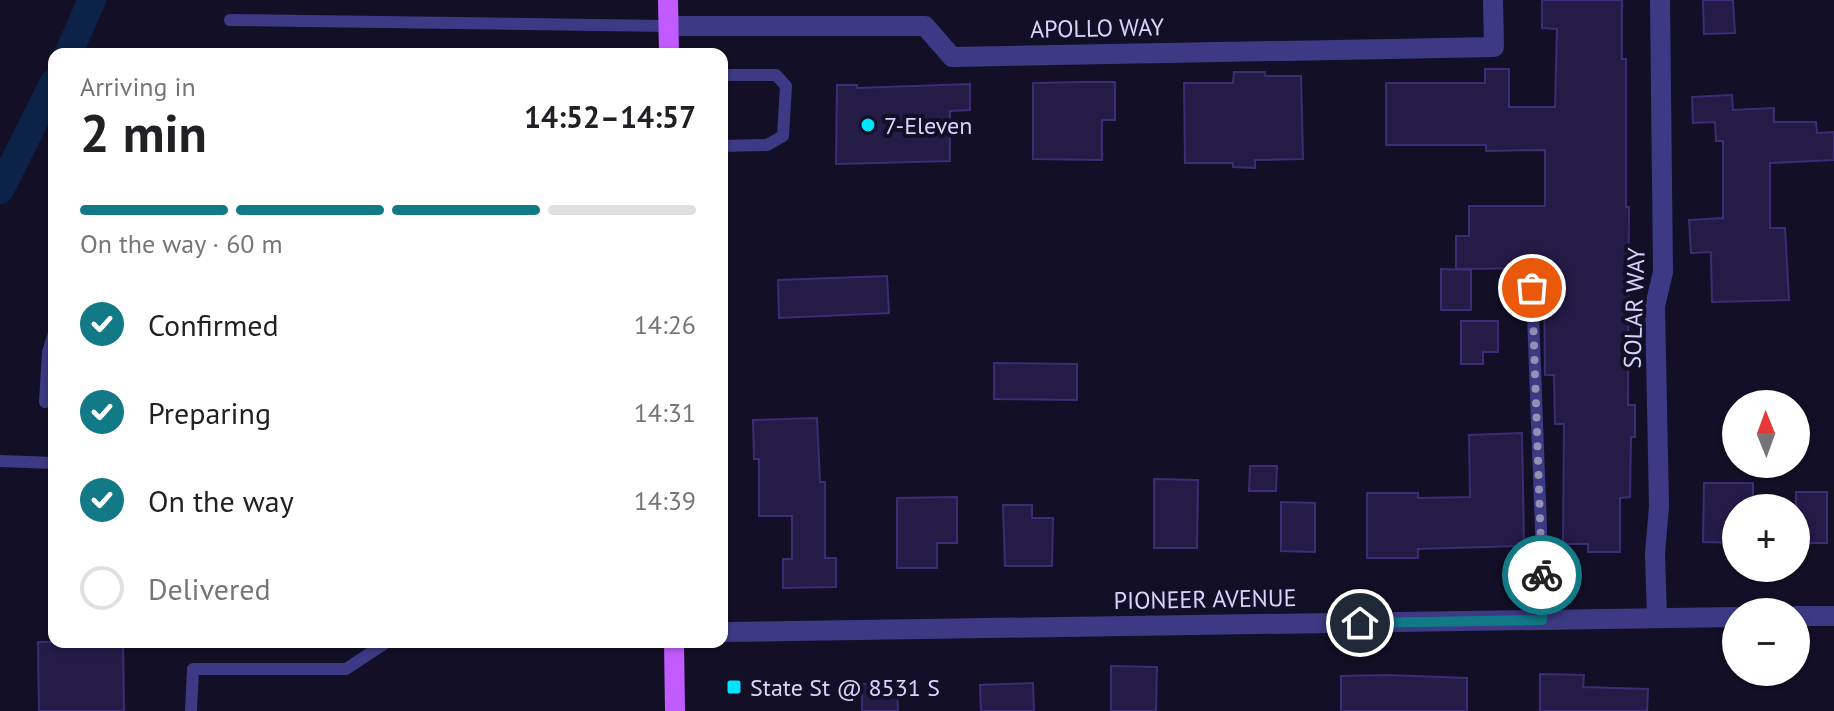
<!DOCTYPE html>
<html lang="en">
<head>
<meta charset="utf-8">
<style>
  body { margin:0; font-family:"PT Sans",sans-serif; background:#f6f6f6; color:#202124; height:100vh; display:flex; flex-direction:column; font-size:30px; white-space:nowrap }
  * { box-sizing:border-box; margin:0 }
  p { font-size:26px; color:#757577 }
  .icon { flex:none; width:44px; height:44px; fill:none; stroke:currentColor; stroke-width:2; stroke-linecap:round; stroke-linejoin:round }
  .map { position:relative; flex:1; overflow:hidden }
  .drawer { position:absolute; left:48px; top:48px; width:680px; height:600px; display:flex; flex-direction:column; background:#fff; border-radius:16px; box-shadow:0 2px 6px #0004 }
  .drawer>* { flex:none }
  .needle { width:52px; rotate:359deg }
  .controls { position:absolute; left:1722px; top:390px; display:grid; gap:16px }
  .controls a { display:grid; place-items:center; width:88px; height:88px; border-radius:50%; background:#fff; box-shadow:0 2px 6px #0004; font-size:40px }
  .pin { position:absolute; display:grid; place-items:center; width:68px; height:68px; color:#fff; margin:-34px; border:4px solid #fff; border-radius:50%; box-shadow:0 2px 8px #0007 }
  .courier { position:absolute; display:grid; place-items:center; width:80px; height:80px; margin:-40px; border:6px solid #127987; border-radius:50%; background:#fff; color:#222; box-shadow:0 2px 10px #0007 }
  .head em { font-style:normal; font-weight:700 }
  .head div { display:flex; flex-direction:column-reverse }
  .head { display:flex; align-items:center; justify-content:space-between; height:136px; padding:0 32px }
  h1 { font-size:52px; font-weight:700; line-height:60px }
  .bar { display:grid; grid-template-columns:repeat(4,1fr); gap:12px 8px; align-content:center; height:96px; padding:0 32px }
  .bar i { height:10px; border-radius:6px; background:#e0e0e0 }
  .bar .current { background:#127987 }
  .bar p { grid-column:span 4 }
  ol { padding:0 32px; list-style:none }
  li { display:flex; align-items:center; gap:24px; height:88px }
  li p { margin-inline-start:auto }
  li .icon { padding:8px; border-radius:50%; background:#127987; color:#fff; stroke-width:4 }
  li:last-child { color:#757577 }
  li i { width:44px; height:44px; border:4px solid #e0e0e0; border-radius:50% }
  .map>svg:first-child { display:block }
</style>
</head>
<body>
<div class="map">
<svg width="1834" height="711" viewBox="0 0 1834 711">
  <rect width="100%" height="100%" fill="#130f26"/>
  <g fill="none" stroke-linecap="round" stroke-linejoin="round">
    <g stroke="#0c2248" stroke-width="28">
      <path d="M68,54L92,0"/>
      <path d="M0,190L54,82"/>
    </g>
  </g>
  <g fill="#241b47" stroke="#3b2d73" stroke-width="2">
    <path d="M1542,0H1622V59H1626V207H1629L1628,405H1635V437H1631L1630,497L1620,498V552H1588V544H1563L1564,424H1555L1554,375H1545L1544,268L1456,269V236H1469V206H1545V150L1486,151V145H1386V83H1485V69H1509V107H1555L1557,29L1542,28Z"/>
    <path d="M1703,0H1733L1735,33L1704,34Z"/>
    <path d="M1234,72H1265V76H1301L1303,159L1255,160V168L1233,167V163H1185L1184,83H1233Z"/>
    <path d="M1083,82H1115V120H1102V160L1033,159V83Z"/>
    <path d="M970,84V110L950,111V161L836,164L837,85H857V88Z"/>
    <path d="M1732,95L1733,110L1774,108V122H1816L1817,133L1834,132V160L1770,163V228H1785L1789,300L1712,302L1711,252L1691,253L1689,220L1723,218V141H1716L1715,122L1693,123L1692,97Z"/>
    <path d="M1441,269L1471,270V310H1441Z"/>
    <path d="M887,276L889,313L779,318L778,280Z"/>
    <path d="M1461,321H1498V352H1483V364H1461Z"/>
    <path d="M994,363L1077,364V400L994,399Z"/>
    <path d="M817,418L820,482H825V558H836V587L783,588V559H792V516H759V459H754L753,420Z"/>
    <path d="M1522,433L1524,543H1518V546L1418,549V558H1367V493H1418V498L1470,497L1469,435Z"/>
    <path d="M1250,466H1277L1276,491H1249Z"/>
    <path d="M1154,479L1198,480L1197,548H1154Z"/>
    <path d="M1704,483H1753V508H1736V543L1703,542Z"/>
    <rect x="1796" y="492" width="31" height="51"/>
    <path d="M957,497V543H937V568H897V498Z"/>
    <path d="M1281,502L1315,503V552L1281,551Z"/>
    <path d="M1003,505H1032V518H1053L1052,566H1005Z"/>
    <path d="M38,642H123L124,711H39Z"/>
    <path d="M1111,666L1157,667L1156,711H1111Z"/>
    <path d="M1540,674L1584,675L1583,687L1648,689L1647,711H1540Z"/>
    <path d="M1387,675L1467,678V711H1341V676Z"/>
    <path d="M1033,683L1034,711H981L980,685Z"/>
    <path d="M862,684H897L898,711H862Z"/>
  </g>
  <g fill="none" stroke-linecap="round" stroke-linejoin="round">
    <g stroke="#3d3a85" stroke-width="12">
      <path d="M230,20L668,26"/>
      <path d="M722,75H776L786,86L783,136L767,145L722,146"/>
      <path d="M1532,288L1542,556V620"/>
      <path d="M45,402L48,352L54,333"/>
      <path d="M0,461L54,463"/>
      <path d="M191,711L193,669H346L387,642"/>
    </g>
    <g stroke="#3d3a85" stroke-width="20">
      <path d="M668,26H925L952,57L1494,47L1493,0"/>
      <path d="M1796,616H1834"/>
      <path d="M1657,618L1655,554L1659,506L1655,306L1663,272L1660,0"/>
      <path d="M722,632L1736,617"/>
    </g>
    <g stroke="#c25bff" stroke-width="20">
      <path d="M668,0L669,54"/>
      <path d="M674,642L675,711"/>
    </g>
  </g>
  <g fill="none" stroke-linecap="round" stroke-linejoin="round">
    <path stroke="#948fb3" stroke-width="8" stroke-dasharray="0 14.4" d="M1532,288L1542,575"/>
    <path stroke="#127987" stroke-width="10" d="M1360,623L1542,620V575"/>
  </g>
  <g fill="#00e5ff" stroke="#130f26" stroke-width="3">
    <circle cx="868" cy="125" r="8"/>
    <rect x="726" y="679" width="16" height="16" rx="4"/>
  </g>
  <g text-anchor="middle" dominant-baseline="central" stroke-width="8" stroke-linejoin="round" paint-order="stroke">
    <g font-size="24" fill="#d9d4ff" stroke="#130f26">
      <text transform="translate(1097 28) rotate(-1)">APOLLO WAY</text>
      <text transform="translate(1634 308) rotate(-88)">SOLAR WAY</text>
      <text transform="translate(1205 599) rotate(-1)">PIONEER AVENUE</text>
    </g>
    <g font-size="24" fill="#d9d4ff" stroke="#130f26" text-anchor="start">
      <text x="884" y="125">7-Eleven</text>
      <text x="750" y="687">State St @ 8531 S</text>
    </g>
  </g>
</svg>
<div class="controls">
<a><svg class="needle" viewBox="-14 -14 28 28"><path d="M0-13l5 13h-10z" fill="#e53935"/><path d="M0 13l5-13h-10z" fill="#757577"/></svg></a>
<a>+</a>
<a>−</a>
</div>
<div class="pin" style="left:1532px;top:288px;background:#ea580c"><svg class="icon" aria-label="bag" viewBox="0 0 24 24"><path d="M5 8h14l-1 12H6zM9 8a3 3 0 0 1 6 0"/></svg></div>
<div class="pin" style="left:1360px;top:623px;background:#1f2937"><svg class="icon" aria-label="home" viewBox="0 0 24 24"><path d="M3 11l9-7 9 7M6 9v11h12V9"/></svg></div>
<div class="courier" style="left:1542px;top:575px"><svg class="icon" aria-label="bike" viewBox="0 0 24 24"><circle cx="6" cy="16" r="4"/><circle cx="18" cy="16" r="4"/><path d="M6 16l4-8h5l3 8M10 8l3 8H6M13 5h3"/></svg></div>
<section class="drawer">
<div class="head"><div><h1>2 min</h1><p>Arriving in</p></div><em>14:52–14:57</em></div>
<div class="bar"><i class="current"></i><i class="current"></i><i class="current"></i><i></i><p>On the way · 60 m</p></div>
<ol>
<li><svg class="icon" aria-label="check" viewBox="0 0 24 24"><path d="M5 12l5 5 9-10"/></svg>Confirmed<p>14:26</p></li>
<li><svg class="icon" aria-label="check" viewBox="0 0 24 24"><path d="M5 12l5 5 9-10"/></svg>Preparing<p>14:31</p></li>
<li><svg class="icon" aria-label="check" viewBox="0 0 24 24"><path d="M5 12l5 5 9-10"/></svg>On the way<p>14:39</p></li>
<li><i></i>Delivered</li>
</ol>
</section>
</div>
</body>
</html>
